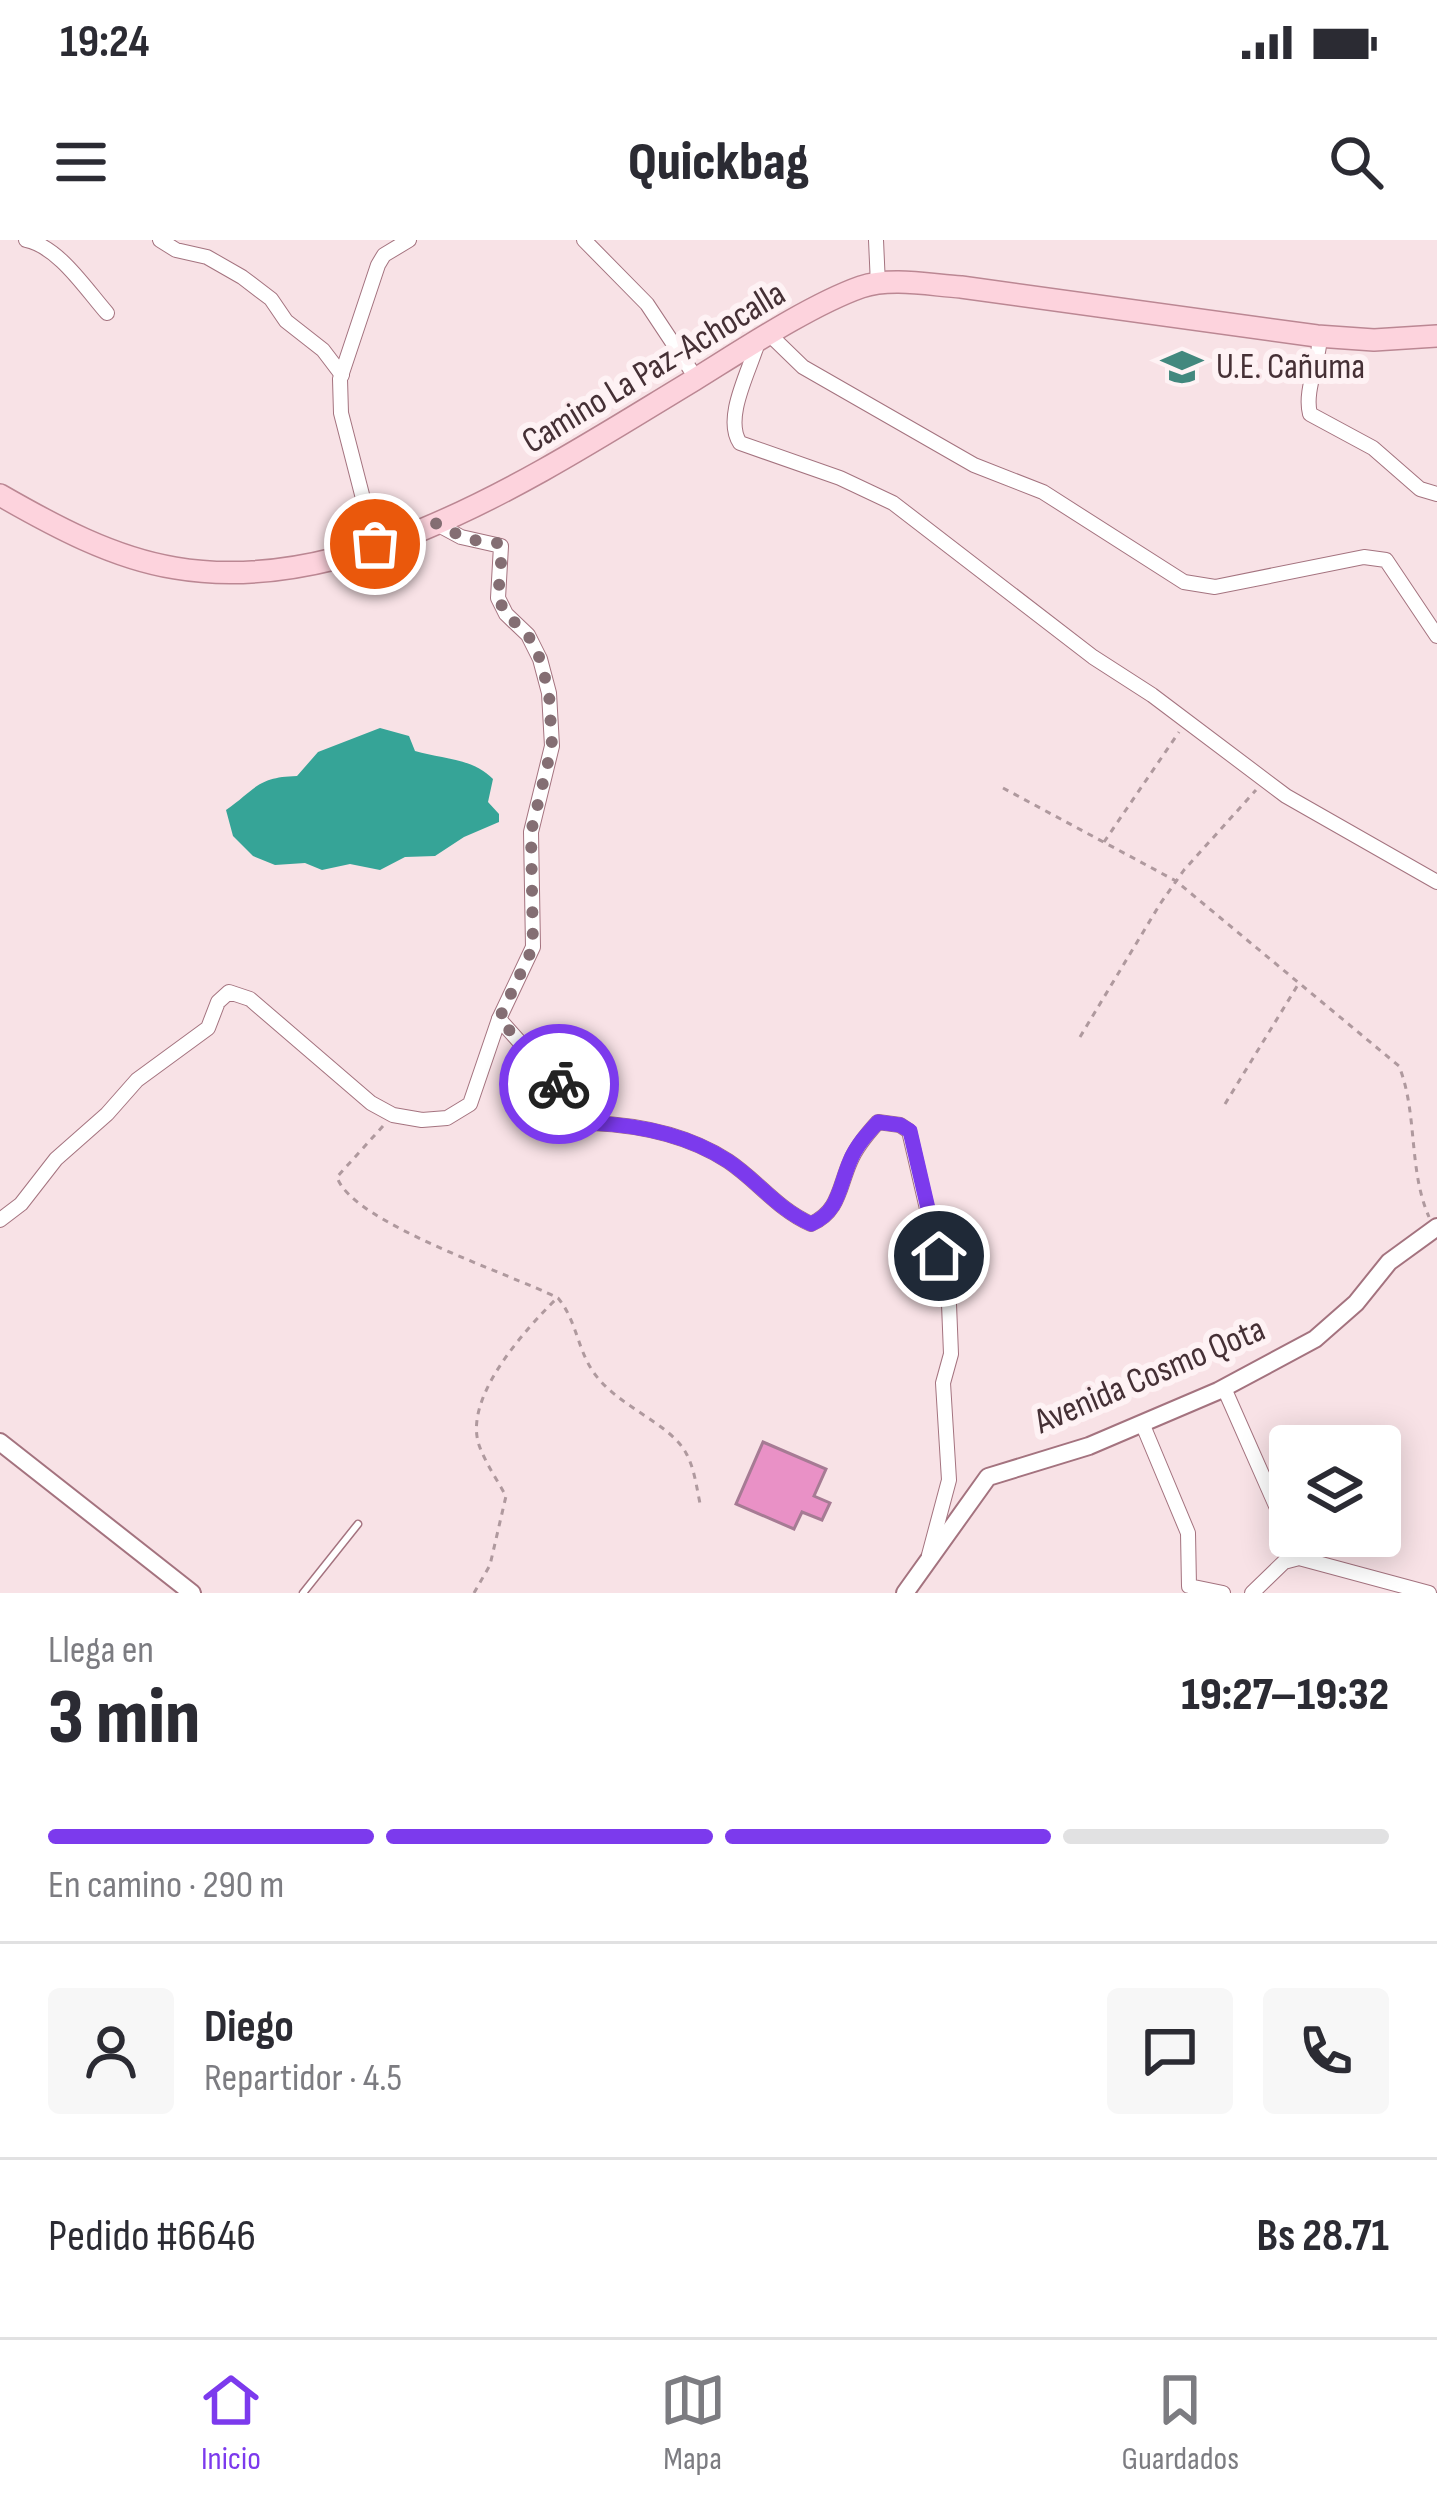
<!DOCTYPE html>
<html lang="es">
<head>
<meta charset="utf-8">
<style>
  body { margin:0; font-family:"Sofia Sans Condensed",sans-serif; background:#f7f7f7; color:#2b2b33; height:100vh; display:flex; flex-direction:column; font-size:45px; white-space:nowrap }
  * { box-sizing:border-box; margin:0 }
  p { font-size:39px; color:#7c7c81 }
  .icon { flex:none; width:66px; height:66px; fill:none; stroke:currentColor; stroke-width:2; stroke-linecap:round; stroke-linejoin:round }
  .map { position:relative; height:1353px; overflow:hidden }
  .side { display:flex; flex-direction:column; background:#fff; flex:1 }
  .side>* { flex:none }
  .controls { position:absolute; left:1269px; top:1185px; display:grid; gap:24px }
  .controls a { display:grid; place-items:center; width:132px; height:132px; border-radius:12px; background:#fff; box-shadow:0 6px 30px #0003; font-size:60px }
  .pin { position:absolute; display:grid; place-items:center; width:102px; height:102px; color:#fff; margin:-51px; border:6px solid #fff; border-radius:50%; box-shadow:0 3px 12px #0007 }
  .courier { position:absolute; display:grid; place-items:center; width:120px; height:120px; margin:-60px; border:9px solid #7c3aed; border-radius:50%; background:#fff; color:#222; box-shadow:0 3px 15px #0007 }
  .headline em { font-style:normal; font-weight:800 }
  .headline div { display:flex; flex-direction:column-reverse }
  .headline { display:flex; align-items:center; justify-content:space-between; height:204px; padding:0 48px }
  h1 { font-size:78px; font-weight:800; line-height:90px }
  .bar { display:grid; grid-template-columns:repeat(4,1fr); gap:18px 12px; align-content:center; height:144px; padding:0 48px }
  .bar i { height:15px; border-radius:9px; background:#e1e1e2 }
  .bar .active { background:#7c3aed }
  .bar p { grid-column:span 4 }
  .line { display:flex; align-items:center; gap:30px; padding:0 48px; border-top:3px solid #e1e1e2 }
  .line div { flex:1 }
  .round { display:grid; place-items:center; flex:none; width:126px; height:126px; border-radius:12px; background:#f7f7f7 }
  .status { display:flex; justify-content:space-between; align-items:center; height:84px; padding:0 60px; background:#fff; direction:ltr }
  .status svg { height:33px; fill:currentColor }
  header { display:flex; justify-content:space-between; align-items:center; height:156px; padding:0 48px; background:#fff; font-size:54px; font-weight:800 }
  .menu { display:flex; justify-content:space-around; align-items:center; height:168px; border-top:3px solid #e1e1e2; background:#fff; font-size:33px; color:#7c7c81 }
  .menu a { display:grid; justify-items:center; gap:6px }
  .menu .active { color:#7c3aed }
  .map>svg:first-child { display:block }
</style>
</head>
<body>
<div class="status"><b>19:24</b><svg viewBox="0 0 49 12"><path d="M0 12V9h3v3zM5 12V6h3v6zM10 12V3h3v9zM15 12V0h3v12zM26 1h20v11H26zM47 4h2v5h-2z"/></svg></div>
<header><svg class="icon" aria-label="menu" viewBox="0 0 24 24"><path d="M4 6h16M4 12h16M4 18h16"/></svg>Quickbag<svg class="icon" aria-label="search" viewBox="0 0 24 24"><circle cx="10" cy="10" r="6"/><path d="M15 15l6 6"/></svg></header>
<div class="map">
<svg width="1437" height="1353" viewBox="0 0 1437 1353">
  <rect width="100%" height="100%" fill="#f8e2e6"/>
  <path fill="#36a497" d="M380,488L409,496L415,511C441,519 473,518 493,539L488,562L499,574V582L464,597L435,616L405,617L380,630L350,624L322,630L305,623L275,625L253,616L233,596L226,570C256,549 257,537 297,536L318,512Z"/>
  <path fill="#e991c6" stroke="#a67b94" stroke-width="3" d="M763,1202L826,1229L814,1256L830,1263L822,1280L802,1272L794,1289L736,1264Z"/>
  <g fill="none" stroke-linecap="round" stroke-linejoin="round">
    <g stroke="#a4737f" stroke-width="9">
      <path id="service" d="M303,1353L358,1284"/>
    </g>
    <g stroke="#a4737f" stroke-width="16">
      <g id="minor">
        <path d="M26,0C59,7 85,48 107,73"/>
        <path d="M160,0L176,10L207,17L242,37L271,59L286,81L323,110L342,135"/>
        <path d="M584,0L647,64L696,138"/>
        <path d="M876,0L878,45"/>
        <path d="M770,95L803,127L974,225L1043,252L1184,342L1215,347L1364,317L1386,320L1437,396"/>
        <path d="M1320,97C1319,122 1304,151 1310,174L1373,208L1420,249L1437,254"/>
        <path d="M758,102C750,130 723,178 740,203L840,238L893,263L1093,417L1152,455L1286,556L1437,642"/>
        <path d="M435,283L461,297L501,306L498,358L506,374L528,395L540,419L549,453L552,506L531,592L533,707L499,779L592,883C639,885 688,895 728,921C758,941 777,969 811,984C839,972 839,947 850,922C856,907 867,894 878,882L900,885L909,891L949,1064L951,1114L943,1143L949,1240L929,1315"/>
        <path d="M375,305L341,173L340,139L378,25L384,15L409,0"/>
        <path d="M0,980L21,964L56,919L107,874L137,840L208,788L218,762L229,752L250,759L371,863L393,875L422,880L447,878L470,864L499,779"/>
        <path d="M1224,1148L1299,1318"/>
        <path d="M1142,1183L1188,1293L1189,1346L1223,1353"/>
        <path d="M1252,1353L1284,1322L1299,1318L1429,1353"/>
      </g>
    </g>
    <g stroke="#a4737f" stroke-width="20">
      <g id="tertiary">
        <path d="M0,1202L192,1353"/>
        <path d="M905,1353L988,1237L1089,1206L1218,1151L1315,1099L1356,1063L1389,1022L1437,987"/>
      </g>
    </g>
    <g stroke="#bb8793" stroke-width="24">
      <path id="primary" d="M0,255C54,286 113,318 175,328C356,359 546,229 694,140C741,111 810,65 861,47C891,37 930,45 961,47L1317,96L1374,100L1437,96"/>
    </g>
    <g stroke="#af999e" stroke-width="3" stroke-dasharray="6 6" stroke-linecap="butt">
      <path d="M1003,548L1176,641L1399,826C1418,874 1408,929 1429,977"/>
      <path d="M1104,602L1179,492"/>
      <path d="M1080,797L1160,664L1184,630L1256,550"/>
      <path d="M1225,864L1299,743"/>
      <path d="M383,886L337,937C352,983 511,1034 558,1058C577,1081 577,1109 594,1133C618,1167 670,1183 686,1213C695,1229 697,1251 701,1268"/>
      <path d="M474,1353L490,1325L506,1256C497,1240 485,1222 479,1205C463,1157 526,1089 557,1058"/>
    </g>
    <use href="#service" stroke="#fff" stroke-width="6"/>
    <use href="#minor" stroke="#fff" stroke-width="14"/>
    <use href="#tertiary" stroke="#fff" stroke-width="16"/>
    <use href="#primary" stroke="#fdd3dd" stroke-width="21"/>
  </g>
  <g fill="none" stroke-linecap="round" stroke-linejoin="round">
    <path stroke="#846e73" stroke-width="12" stroke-dasharray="0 21.6" d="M375,304L435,283L467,299L497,303L502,311L498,358L506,374L528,395L540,419L549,453L552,506L531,592L533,707L499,779L559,844"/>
    <path stroke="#7c3aed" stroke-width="15" d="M559,844L592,883C639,885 688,895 728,921C758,941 777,969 811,984C839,972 839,947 850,921C856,906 867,894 878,882L900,885L910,891L939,1016"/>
  </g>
  <defs>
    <g id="school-bare" transform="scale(3.24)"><path d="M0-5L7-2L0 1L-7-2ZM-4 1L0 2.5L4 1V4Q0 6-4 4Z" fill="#42887e" stroke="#fef2f4" stroke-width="2.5" paint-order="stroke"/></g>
  </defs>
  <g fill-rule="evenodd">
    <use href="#school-bare" x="1182" y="127"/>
  </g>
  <g text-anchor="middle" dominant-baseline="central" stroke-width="12" stroke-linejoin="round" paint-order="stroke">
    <g font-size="36" fill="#453035" stroke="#fef2f4" text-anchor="start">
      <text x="1216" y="127">U.E. Cañuma</text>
    </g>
    <g font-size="36" fill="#453035" stroke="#fef2f4">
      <text transform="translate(654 128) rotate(-31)">Camino La Paz-Achocalla</text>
      <text transform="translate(1150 1136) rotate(-23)">Avenida Cosmo Qota</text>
    </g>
  </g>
</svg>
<div class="controls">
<a><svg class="icon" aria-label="layers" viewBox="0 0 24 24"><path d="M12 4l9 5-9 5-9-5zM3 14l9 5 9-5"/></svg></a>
</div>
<div class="pin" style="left:375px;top:304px;background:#ea580c"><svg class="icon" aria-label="bag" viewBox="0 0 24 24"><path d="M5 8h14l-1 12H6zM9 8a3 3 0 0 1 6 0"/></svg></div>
<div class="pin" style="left:939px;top:1016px;background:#1f2937"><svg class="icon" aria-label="home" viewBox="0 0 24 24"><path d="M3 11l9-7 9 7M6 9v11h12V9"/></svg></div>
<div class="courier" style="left:559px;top:844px"><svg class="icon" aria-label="bike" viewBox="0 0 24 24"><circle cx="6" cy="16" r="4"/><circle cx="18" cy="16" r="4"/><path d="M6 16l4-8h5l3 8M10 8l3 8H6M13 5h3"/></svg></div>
</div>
<section class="side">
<div class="headline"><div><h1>3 min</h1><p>Llega en</p></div><em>19:27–19:32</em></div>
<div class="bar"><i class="active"></i><i class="active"></i><i class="active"></i><i></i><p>En camino · 290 m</p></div>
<div class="line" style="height:216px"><a class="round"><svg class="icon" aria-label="person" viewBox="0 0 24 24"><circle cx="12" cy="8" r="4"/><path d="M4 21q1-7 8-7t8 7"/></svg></a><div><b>Diego</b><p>Repartidor · 4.5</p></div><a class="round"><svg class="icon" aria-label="chat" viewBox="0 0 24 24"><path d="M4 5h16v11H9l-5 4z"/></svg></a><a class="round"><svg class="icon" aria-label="phone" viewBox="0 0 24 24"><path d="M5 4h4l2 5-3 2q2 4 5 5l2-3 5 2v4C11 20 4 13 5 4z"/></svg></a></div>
<div class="line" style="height:156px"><div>Pedido #6646</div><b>Bs 28.71</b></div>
</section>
<nav class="menu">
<a class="active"><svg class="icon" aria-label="home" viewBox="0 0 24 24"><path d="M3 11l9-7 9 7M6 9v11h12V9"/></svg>Inicio</a>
<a><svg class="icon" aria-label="map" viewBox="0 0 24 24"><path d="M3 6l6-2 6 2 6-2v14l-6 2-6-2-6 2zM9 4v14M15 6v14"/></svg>Mapa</a>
<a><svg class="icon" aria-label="saved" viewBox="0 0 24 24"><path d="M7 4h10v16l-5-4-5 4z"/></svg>Guardados</a>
</nav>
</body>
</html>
